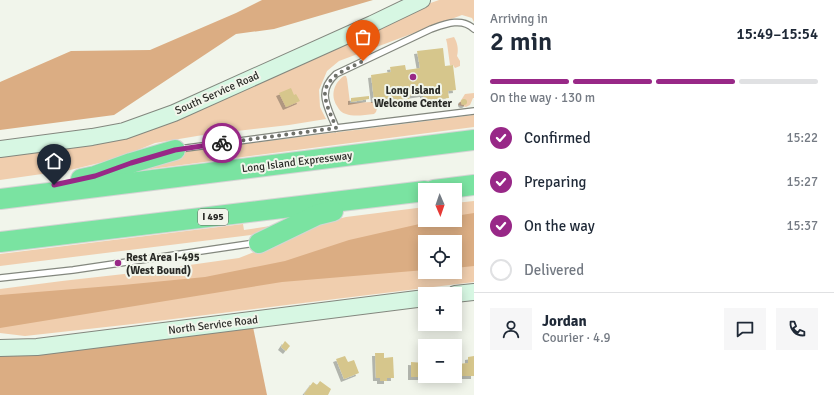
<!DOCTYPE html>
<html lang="en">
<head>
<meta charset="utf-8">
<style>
  body { margin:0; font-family:Signika,sans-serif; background:#f6f6f7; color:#1f2937; height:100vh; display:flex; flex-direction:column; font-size:15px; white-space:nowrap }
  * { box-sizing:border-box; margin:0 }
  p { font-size:13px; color:#747a83 }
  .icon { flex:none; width:22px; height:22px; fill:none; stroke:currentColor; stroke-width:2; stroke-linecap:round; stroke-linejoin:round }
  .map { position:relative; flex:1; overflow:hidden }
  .side { display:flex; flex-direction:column; background:#fff; width:360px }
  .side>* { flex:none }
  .needle { width:26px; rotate:178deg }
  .tools { position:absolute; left:418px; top:183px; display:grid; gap:8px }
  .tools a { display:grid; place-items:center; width:44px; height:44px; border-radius:0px; background:#fff; box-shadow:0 2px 10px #0003; font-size:20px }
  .pin { position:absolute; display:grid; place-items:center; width:34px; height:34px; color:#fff; margin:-41px -17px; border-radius:50% 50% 50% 0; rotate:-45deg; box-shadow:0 0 4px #0007 }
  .pin .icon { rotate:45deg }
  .courier { position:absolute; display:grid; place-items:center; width:40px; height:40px; margin:-20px; border:3px solid #982887; border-radius:50%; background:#fff; color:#222; box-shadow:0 1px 5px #0007 }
  .summary em { font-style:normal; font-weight:600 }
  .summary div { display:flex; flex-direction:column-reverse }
  .summary { display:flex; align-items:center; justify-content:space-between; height:68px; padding:0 16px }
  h1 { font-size:26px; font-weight:600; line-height:30px }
  .bar { display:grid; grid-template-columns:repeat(4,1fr); gap:6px 4px; align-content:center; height:48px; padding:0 16px }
  .bar i { height:5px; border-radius:3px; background:#e0e1e3 }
  .bar .selected { background:#982887 }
  .bar p { grid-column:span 4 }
  .line { display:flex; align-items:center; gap:10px; padding:0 16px; border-top:1px solid #e0e1e3 }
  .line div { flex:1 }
  .round { display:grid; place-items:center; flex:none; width:42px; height:42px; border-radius:0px; background:#f6f6f7 }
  ol { padding:0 16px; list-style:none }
  li { display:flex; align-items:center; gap:12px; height:44px }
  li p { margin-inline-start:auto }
  li .icon { padding:4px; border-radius:50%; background:#982887; color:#fff; stroke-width:4 }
  li:last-child { color:#747a83 }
  li i { width:22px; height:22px; border:2px solid #e0e1e3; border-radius:50% }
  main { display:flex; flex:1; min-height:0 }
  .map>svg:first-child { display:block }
</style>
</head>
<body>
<main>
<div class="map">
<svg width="474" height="395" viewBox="0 0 474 395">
  <defs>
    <filter id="shadow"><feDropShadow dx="-3" dy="3" stdDeviation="0" flood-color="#0004"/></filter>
  </defs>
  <rect width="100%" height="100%" fill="#f1f5eb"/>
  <g fill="#f0ceae" fill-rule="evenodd">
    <path d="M439,0H474V22L472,18L462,15L339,61L327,71L319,90L320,107L326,119L289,125L203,135L155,143L116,159L70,170L0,180V154L116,140L405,12Z"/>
    <path d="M454,37C457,42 459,49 457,56L460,61V66L455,68L453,65H450L447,43L446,39Z"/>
    <path d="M344,76H346L347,79L350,103L372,102L376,103L378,105L376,112L374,114C364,115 354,117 346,114C342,113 339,110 337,106C330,95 334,83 344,76Z"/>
    <path d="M474,93V98H473L470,105L466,107L458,105L465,94Z"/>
    <path d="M474,115V127L128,172L174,153Z"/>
    <path d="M474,201V282L133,324L25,336L0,333V289L62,281L133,273L239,258L287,239L317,224L346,217L425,207V220H455V203ZM425,242H455V272H425Z"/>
    <path d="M243,224L244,230L283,224L251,235L0,266V254Z"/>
  </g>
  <g fill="#dbad83">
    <path d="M262,0H373L274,29L236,34L114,115L0,130V82L71,51L150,50L236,13Z"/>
    <path d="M474,213V266L455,268V242H425V270L282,282L0,328V295L123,285L205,277L285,261L349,240L437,220H455V216Z"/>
    <path d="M253,327L267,395H0V354Z"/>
  </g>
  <g fill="#d6c68c" filter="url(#shadow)">
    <path d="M443,48L445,66L453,65L456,90L448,91L449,98L423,101V94L409,96L410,103L395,104L394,98L374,100L371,75L391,72L390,67L405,65L406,70L420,68L417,51Z"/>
    <path d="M291,88L294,95L296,94L300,101L286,107L279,93Z"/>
    <path d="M369,96V99L351,102V98Z"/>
    <circle cx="464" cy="102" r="3"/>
    <path d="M285,341L290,346L286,351L281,347Z"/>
    <path d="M375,353H384V358L393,357L394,378H387V381H380V378H376Z"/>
    <path d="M345,356L348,362L354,360L359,373L344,379L336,359Z"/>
    <path d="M474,356V376H457V364L468,363V357Z"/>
    <path d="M411,362L425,363V376H428V380H422V377H411Z"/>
    <path d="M320,381L331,389L328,395H306L304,394L313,382L317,385Z"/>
  </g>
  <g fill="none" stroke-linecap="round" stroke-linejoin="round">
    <g stroke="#83877e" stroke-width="8">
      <g id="lane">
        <path d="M336,128C328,107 316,92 336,74L431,29C445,24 462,17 474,29"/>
        <path d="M179,149L336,128L474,111"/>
        <path d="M0,278L73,270L255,243"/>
      </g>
    </g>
    <g stroke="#83877e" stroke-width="18">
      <g id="secondary">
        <path d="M0,149L92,137L124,131L174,113L372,24L422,0"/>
        <path d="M455,294L474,292"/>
        <path d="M0,348L37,347L425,298"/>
      </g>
    </g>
    <g stroke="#d4d4d4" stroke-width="22">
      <g id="highway">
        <path d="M81,179L95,176L131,163L175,150"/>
        <path d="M434,190L474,185"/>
        <path d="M0,199L474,140"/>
        <path d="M0,242L425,191"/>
        <path d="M259,243L317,215L333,211"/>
      </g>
    </g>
    <use href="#lane" stroke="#fff" stroke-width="5.5"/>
    <use href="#secondary" stroke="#d7f7e3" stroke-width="16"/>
    <use href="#highway" stroke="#7ae3a1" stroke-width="20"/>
  </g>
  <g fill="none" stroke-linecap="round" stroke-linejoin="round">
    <path stroke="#6f716b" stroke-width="4" stroke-dasharray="0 7.2" d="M222,143L336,128C333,119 328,110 326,101C319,78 348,69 363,61"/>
    <path stroke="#982887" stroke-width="5" d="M54,185L95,176L131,163L175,150L222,143"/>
  </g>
  <g fill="#982887" stroke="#f1f5eb" stroke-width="1.5">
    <circle cx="413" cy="77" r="4"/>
    <circle cx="118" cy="263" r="4"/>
  </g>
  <g text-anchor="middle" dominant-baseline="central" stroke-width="4" stroke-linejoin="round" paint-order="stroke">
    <rect fill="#f1f5eb" stroke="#656761" stroke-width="1" x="198" y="209" width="30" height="16" rx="3"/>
    <g font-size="10" font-weight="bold" fill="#292a26">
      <text x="213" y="217">I 495</text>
    </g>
    <g font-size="11" font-weight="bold" fill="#292a26" stroke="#f1f5eb">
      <text x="413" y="90">Long Island<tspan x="413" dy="13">Welcome Center</tspan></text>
      <text x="126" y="257" text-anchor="start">Rest Area I-495<tspan x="126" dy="13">(West Bound)</tspan></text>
    </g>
    <g font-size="11" fill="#292a26" stroke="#f1f5eb">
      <text transform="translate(217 93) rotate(-24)">South Service Road</text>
      <text transform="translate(297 162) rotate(-7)">Long Island Expressway</text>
      <text transform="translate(213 325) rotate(-7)">North Service Road</text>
    </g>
  </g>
</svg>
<div class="tools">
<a><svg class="needle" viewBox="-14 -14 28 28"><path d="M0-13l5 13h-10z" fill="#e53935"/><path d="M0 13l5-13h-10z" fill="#747a83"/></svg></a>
<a><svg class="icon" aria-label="locate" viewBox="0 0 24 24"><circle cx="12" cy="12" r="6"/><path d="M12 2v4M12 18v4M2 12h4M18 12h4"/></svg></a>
<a>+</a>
<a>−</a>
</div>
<div class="pin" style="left:363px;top:61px;background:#ea580c"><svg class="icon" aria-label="bag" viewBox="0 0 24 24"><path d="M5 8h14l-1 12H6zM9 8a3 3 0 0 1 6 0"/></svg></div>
<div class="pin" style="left:54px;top:185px;background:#1f2937"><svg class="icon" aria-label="home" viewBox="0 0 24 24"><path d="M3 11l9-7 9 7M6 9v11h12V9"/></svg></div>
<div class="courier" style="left:222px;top:143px"><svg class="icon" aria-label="bike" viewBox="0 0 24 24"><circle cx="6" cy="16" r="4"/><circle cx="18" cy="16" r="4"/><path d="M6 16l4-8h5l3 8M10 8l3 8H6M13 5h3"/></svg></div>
</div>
<section class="side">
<div class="summary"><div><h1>2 min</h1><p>Arriving in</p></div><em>15:49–15:54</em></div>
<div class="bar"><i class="selected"></i><i class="selected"></i><i class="selected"></i><i></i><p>On the way · 130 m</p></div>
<ol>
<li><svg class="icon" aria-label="check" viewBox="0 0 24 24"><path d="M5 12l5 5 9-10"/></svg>Confirmed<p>15:22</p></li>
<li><svg class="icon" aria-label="check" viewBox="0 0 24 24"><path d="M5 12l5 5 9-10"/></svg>Preparing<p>15:27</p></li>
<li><svg class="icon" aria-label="check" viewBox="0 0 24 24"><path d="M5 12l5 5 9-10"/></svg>On the way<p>15:37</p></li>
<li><i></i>Delivered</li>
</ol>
<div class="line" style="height:72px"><a class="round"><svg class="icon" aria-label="person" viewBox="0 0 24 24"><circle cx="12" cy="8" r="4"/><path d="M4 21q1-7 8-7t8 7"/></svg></a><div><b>Jordan</b><p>Courier · 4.9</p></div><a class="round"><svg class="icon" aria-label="chat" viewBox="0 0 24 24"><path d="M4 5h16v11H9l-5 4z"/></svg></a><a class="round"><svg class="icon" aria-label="phone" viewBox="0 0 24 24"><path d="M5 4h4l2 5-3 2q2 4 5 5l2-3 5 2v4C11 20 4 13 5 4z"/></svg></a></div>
</section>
</main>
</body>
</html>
